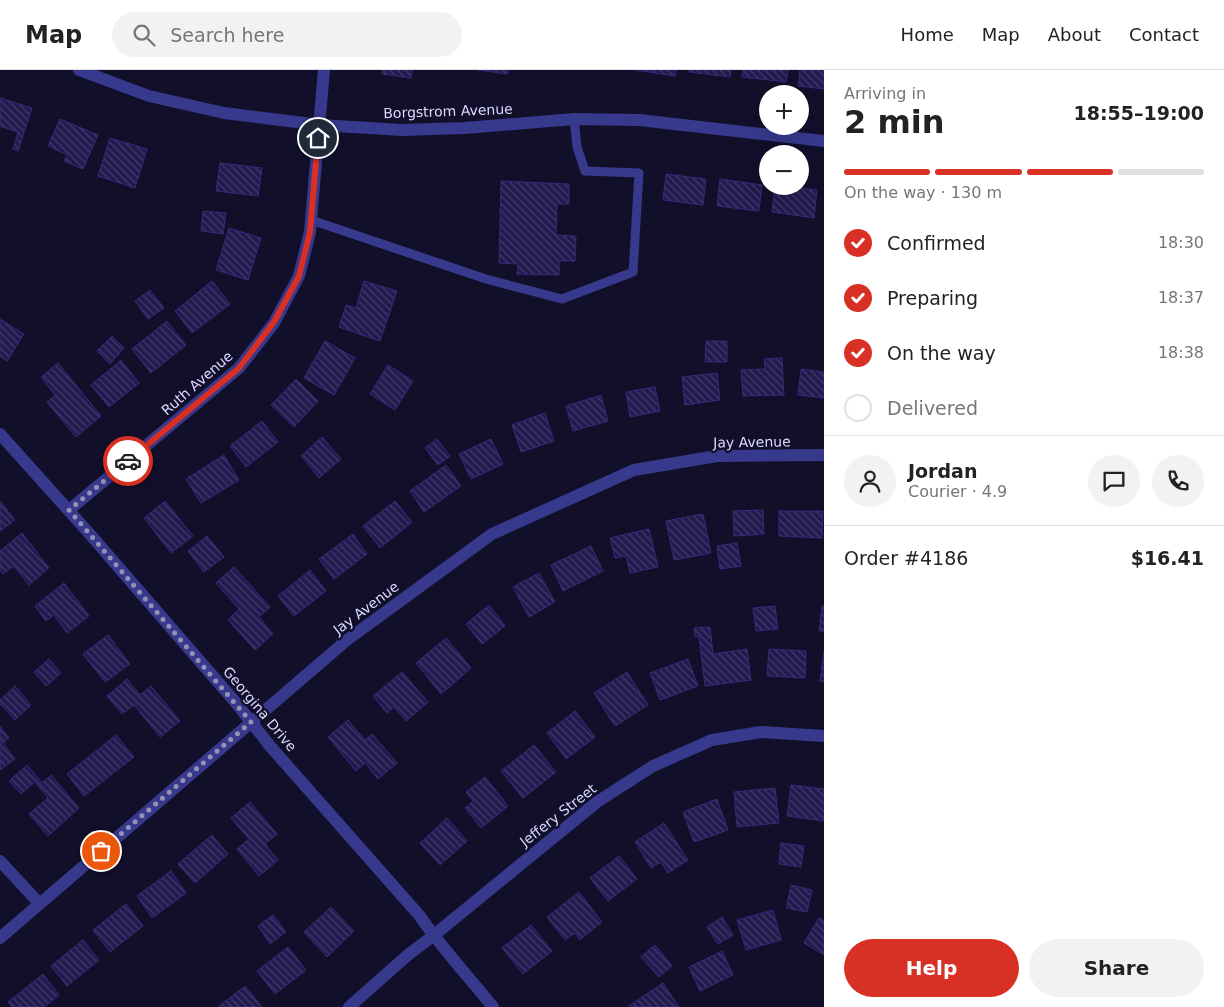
<!DOCTYPE html>
<html lang="en">
<head>
<meta charset="utf-8">
<style>
  body { margin:0; font-family:"DejaVu Sans",sans-serif; background:#f2f2f2; color:#222; height:100vh; display:flex; flex-direction:column; font-size:19px; white-space:nowrap }
  * { box-sizing:border-box; margin:0 }
  p { font-size:16px; color:#767676 }
  .icon { flex:none; width:28px; height:28px; fill:none; stroke:currentColor; stroke-width:2; stroke-linecap:round; stroke-linejoin:round }
  .map { position:relative; flex:1; overflow:hidden }
  .details { display:flex; flex-direction:column; background:#fff; width:400px }
  .details>* { flex:none }
  .fabs { position:absolute; left:759px; top:15px; display:grid; gap:10px }
  .fabs a { display:grid; place-items:center; width:50px; height:50px; border-radius:50%; background:#fff; box-shadow:0 5px 20px #0002; font-size:25px }
  .pin { position:absolute; display:grid; place-items:center; width:42px; height:42px; color:#fff; margin:-21px; border:2px solid #fff; border-radius:50%; box-shadow:0 1px 5px #0007 }
  .courier { position:absolute; display:grid; place-items:center; width:50px; height:50px; margin:-25px; border:4px solid #d93025; border-radius:50%; background:#fff; color:#222; box-shadow:0 1px 6px #0007 }
  .summary em { font-style:normal; font-weight:700 }
  .summary div { display:flex; flex-direction:column-reverse }
  .summary { display:flex; align-items:center; justify-content:space-between; height:85px; padding:0 20px }
  h1 { font-size:32px; font-weight:700; line-height:38px }
  .bar { display:grid; grid-template-columns:repeat(4,1fr); gap:8px 5px; align-content:center; height:60px; padding:0 20px }
  .bar i { height:6px; border-radius:4px; background:#e0e0e0 }
  .bar .selected { background:#d93025 }
  .bar p { grid-column:span 4 }
  .line { display:flex; align-items:center; gap:12px; padding:0 20px; border-top:1px solid #e0e0e0 }
  .line div { flex:1 }
  .round { display:grid; place-items:center; flex:none; width:52px; height:52px; border-radius:26px; background:#f2f2f2 }
  ol { padding:0 20px; list-style:none }
  li { display:flex; align-items:center; gap:15px; height:55px }
  li p { margin-inline-start:auto }
  li .icon { padding:5px; border-radius:50%; background:#d93025; color:#fff; stroke-width:4 }
  li:last-child { color:#767676 }
  li i { width:28px; height:28px; border:2px solid #e0e0e0; border-radius:50% }
  .action { display:flex; gap:10px; margin-top:auto; padding:10px 20px }
  .action a { flex:1; height:58px; border-radius:30px; background:#d93025; color:#fff; font-size:20px; font-weight:700; line-height:58px; text-align:center }
  .action a+a { background:#f2f2f2; color:#222 }
  header { display:flex; align-items:center; gap:30px; box-sizing:border-box; height:70px; padding:0 25px; background:#fff; border-bottom:1px solid #e0e0e0 }
  header strong { font-size:24px }
  nav { display:flex; gap:28px; margin-inline-start:auto; font-size:18px }
  .search { width:350px; height:45px; background:#f2f2f2; display:flex; align-items:center; gap:12px; box-sizing:border-box; padding:0 18px; border-radius:28px; color:#767676; font-size:19px }
  main { display:flex; flex:1; min-height:0 }
  .map>svg:first-child { display:block }
</style>
</head>
<body>
<header>
<strong>Map</strong>
<div class="search"><svg class="icon" aria-label="search" viewBox="0 0 24 24"><circle cx="10" cy="10" r="6"/><path d="M15 15l6 6"/></svg>Search here</div>
<nav><a>Home</a><a>Map</a><a>About</a><a>Contact</a></nav>
</header>
<main>
<div class="map">
<svg width="824" height="937" viewBox="0 0 824 937">
  <defs>
    <pattern id="building-back-hatch" width="6" height="6" patternUnits="userSpaceOnUse" patternTransform="scale(1.25)"><rect width="6" height="6" fill="#211a4e"/><path d="M-1 5l2 2M0 0l6 6M5-1l2 2" fill="none" stroke="#413b69"/></pattern>
  </defs>
  <rect width="100%" height="100%" fill="#120f2b"/>
  <g fill="url(#building-back-hatch)" stroke="#352a7b">
    <path d="M383,0H412L411,8L382,4Z"/>
    <path d="M478,0H508L507,4Z"/>
    <path d="M635,0H676L675,6Z"/>
    <path d="M689,0H731L730,7L689,2Z"/>
    <path d="M743,0H788L786,12L742,7Z"/>
    <path d="M800,0H824V19L798,16Z"/>
    <path d="M0,28L32,38L18,81L13,79L18,62L0,56Z"/>
    <path d="M60,49L98,65L83,99L64,91L67,85L48,76Z"/>
    <path d="M110,68L147,79L135,118L98,106Z"/>
    <path d="M220,93L262,98L258,126L216,121Z"/>
    <path d="M666,104L706,109L703,135L663,130Z"/>
    <path d="M720,109L762,115L759,141L717,136Z"/>
    <path d="M501,111L569,114V134H557L556,165L576,166L575,191H559V205L517,204L518,194L499,193Z"/>
    <path d="M775,116L817,120L814,148L772,142Z"/>
    <path d="M203,141L226,143L223,164L201,161Z"/>
    <path d="M229,158L261,168L248,210L216,200Z"/>
    <path d="M212,211L230,234L192,263L175,241Z"/>
    <path d="M364,211L397,221L380,271L339,257L346,235L356,238Z"/>
    <path d="M150,220L164,238L148,249L135,231Z"/>
    <path d="M0,249L24,264L7,291L0,286Z"/>
    <path d="M167,251L186,275L151,303L132,279Z"/>
    <path d="M112,266L124,278L110,294L97,281Z"/>
    <path d="M325,271L355,288L334,325L304,308Z"/>
    <path d="M706,271H727V292H705Z"/>
    <path d="M782,288L784,325L743,326L741,300L765,299L764,289Z"/>
    <path d="M121,290L139,313L109,337L91,315Z"/>
    <path d="M58,293L101,346L76,367L47,332L55,325L41,307Z"/>
    <path d="M388,295L413,311L395,340L370,324Z"/>
    <path d="M801,299L824,302V328L798,325Z"/>
    <path d="M717,303L720,330L685,335L682,307Z"/>
    <path d="M296,309L318,331L294,357L271,335Z"/>
    <path d="M655,317L660,341L630,347L626,322Z"/>
    <path d="M601,325L608,351L573,361L566,336Z"/>
    <path d="M545,343L554,371L521,382L512,355Z"/>
    <path d="M262,351L278,372L246,397L230,376Z"/>
    <path d="M322,367L341,389L319,408L301,386Z"/>
    <path d="M437,369L450,386L438,395L425,378Z"/>
    <path d="M491,369L503,394L471,409L459,384Z"/>
    <path d="M224,385L239,410L201,433L186,409Z"/>
    <path d="M446,395L461,416L424,442L410,421Z"/>
    <path d="M0,431L15,450L0,461Z"/>
    <path d="M165,431L193,466L171,483L144,448Z"/>
    <path d="M395,431L412,452L380,478L363,456Z"/>
    <path d="M763,440L764,464L734,466L733,441Z"/>
    <path d="M779,441H823L822,468L779,466Z"/>
    <path d="M703,444L711,483L674,490L666,451Z"/>
    <path d="M649,459L658,497L630,503L626,486L615,488L610,468Z"/>
    <path d="M22,463L49,498L29,515L14,496L3,504L0,501V481Z"/>
    <path d="M353,464L367,484L334,509L319,489Z"/>
    <path d="M207,466L224,487L204,502L188,481Z"/>
    <path d="M737,473L741,496L720,499L717,476Z"/>
    <path d="M591,476L603,501L563,521L551,495Z"/>
    <path d="M234,497L270,537L259,547L273,564L255,580L228,550L239,539L216,513Z"/>
    <path d="M310,500L326,521L294,546L278,526Z"/>
    <path d="M539,503L555,532L529,547L513,517Z"/>
    <path d="M64,513L89,546L67,563L54,545L46,551L35,536Z"/>
    <path d="M489,535L505,556L482,574L466,554Z"/>
    <path d="M775,536L778,559L756,561L753,538Z"/>
    <path d="M822,536H824V561H819Z"/>
    <path d="M710,557L713,584L747,579L751,610L705,616L699,566L695,567L694,558Z"/>
    <path d="M108,565L130,594L105,612L83,584Z"/>
    <path d="M446,568L471,598L441,624L416,593Z"/>
    <path d="M769,579L806,581L805,608L767,606Z"/>
    <path d="M824,582V612L820,611Z"/>
    <path d="M49,589L61,603L46,616L34,602Z"/>
    <path d="M688,589L698,616L660,630L650,603Z"/>
    <path d="M402,602L428,632L406,651L394,637L387,643L373,626Z"/>
    <path d="M627,602L648,635L615,656L594,623Z"/>
    <path d="M127,609L140,625L151,616L180,651L160,667L134,635L122,644L107,626Z"/>
    <path d="M15,616L31,635L15,650L0,634V630Z"/>
    <path d="M575,641L595,667L566,689L547,663Z"/>
    <path d="M348,650L365,670L372,664L397,693L378,709L365,693L356,701L328,667Z"/>
    <path d="M0,656L9,668L3,673L15,689L0,700Z"/>
    <path d="M116,665L134,687L84,726L67,704Z"/>
    <path d="M534,675L556,702L523,728L501,701Z"/>
    <path d="M27,695L42,713L51,705L79,738L48,766L29,744L48,728L35,712L21,724L9,711Z"/>
    <path d="M485,707L508,736L481,758L465,738L473,731L466,722Z"/>
    <path d="M791,715L824,719V751L787,746Z"/>
    <path d="M775,718L779,753L737,757L734,722Z"/>
    <path d="M717,729L728,760L694,772L683,742Z"/>
    <path d="M250,732L277,764L265,774L278,790L259,806L237,779L249,769L231,748Z"/>
    <path d="M447,748L467,771L440,795L420,773Z"/>
    <path d="M664,753L688,790L668,803L661,792L651,798L635,772Z"/>
    <path d="M212,765L228,784L195,813L178,794Z"/>
    <path d="M781,773L804,776L801,797L779,794Z"/>
    <path d="M619,786L637,809L608,831L590,808Z"/>
    <path d="M171,801L186,823L152,848L137,826Z"/>
    <path d="M791,815L812,820L807,842L786,838Z"/>
    <path d="M579,822L602,852L580,870L575,863L565,870L547,847Z"/>
    <path d="M126,834L143,856L110,882L93,860Z"/>
    <path d="M331,837L354,861L327,887L304,862Z"/>
    <path d="M773,840L781,870L746,880L737,850Z"/>
    <path d="M273,845L286,862L270,874L258,856Z"/>
    <path d="M722,847L733,865L718,874L707,857Z"/>
    <path d="M819,848L824,851V885L804,873Z"/>
    <path d="M531,855L552,881L523,904L502,878Z"/>
    <path d="M83,870L99,890L67,916L51,896Z"/>
    <path d="M655,875L672,896L659,907L641,887Z"/>
    <path d="M288,877L306,900L275,924L257,901Z"/>
    <path d="M722,881L733,905L700,921L689,897Z"/>
    <path d="M43,904L59,925L44,937H12L8,932Z"/>
    <path d="M663,913L679,937H630L629,936Z"/>
    <path d="M245,916L262,937H218Z"/>
  </g>
  <g fill="none" stroke-linecap="round" stroke-linejoin="round">
    <path stroke="#37398d" stroke-width="9" d="M311,150L486,209L562,229L633,202L639,103L585,101L577,77L574,49"/>
    <g stroke="#37398d" stroke-width="12">
      <path d="M79,0L149,26L224,43L320,55L402,60L465,58L574,49L639,50L824,71"/>
      <path d="M0,364L88,462L237,634L270,676L419,845C441,877 468,906 493,937"/>
      <path d="M69,440L239,298L274,253L299,206L310,162L324,0"/>
      <path d="M0,791L39,833"/>
      <path d="M0,868L347,570L492,464L634,400L717,386L824,385"/>
      <path d="M349,937L409,884L433,866L597,732L653,696L712,670L761,662L824,666"/>
    </g>
  </g>
  <g fill="none" stroke-linecap="round" stroke-linejoin="round">
    <path stroke="#9592b5" stroke-width="5" stroke-dasharray="0 9" d="M101,781L251,652L69,440L128,391"/>
    <path stroke="#d93025" stroke-width="6" d="M128,391L239,298L274,252L299,206L310,162L318,68"/>
  </g>
  <g text-anchor="middle" dominant-baseline="central" stroke-width="5" stroke-linejoin="round" paint-order="stroke">
    <g font-size="14" fill="#dbd9ff" stroke="#120f2b">
      <text transform="translate(448 41) rotate(-2)">Borgstrom Avenue</text>
      <text transform="translate(197 313) rotate(-41)">Ruth Avenue</text>
      <text transform="translate(752 372) rotate(-1)">Jay Avenue</text>
      <text transform="translate(366 538) rotate(-37)">Jay Avenue</text>
      <text transform="translate(260 639) rotate(50)">Georgina Drive</text>
      <text transform="translate(558 745) rotate(-38)">Jeffery Street</text>
    </g>
  </g>
</svg>
<div class="fabs">
<a>+</a>
<a>−</a>
</div>
<div class="pin" style="left:101px;top:781px;background:#ea580c"><svg class="icon" aria-label="bag" viewBox="0 0 24 24"><path d="M5 8h14l-1 12H6zM9 8a3 3 0 0 1 6 0"/></svg></div>
<div class="pin" style="left:318px;top:68px;background:#1f2937"><svg class="icon" aria-label="home" viewBox="0 0 24 24"><path d="M3 11l9-7 9 7M6 9v11h12V9"/></svg></div>
<div class="courier" style="left:128px;top:391px"><svg class="icon" aria-label="car" viewBox="0 0 24 24"><path d="M5 17H2v-5l4-1 3-4h7l3 4 3 1v5h-3M9 17h6M6 11h13"/><circle cx="7" cy="17" r="2"/><circle cx="17" cy="17" r="2"/></svg></div>
</div>
<section class="details">
<div class="summary"><div><h1>2 min</h1><p>Arriving in</p></div><em>18:55–19:00</em></div>
<div class="bar"><i class="selected"></i><i class="selected"></i><i class="selected"></i><i></i><p>On the way · 130 m</p></div>
<ol>
<li><svg class="icon" aria-label="check" viewBox="0 0 24 24"><path d="M5 12l5 5 9-10"/></svg>Confirmed<p>18:30</p></li>
<li><svg class="icon" aria-label="check" viewBox="0 0 24 24"><path d="M5 12l5 5 9-10"/></svg>Preparing<p>18:37</p></li>
<li><svg class="icon" aria-label="check" viewBox="0 0 24 24"><path d="M5 12l5 5 9-10"/></svg>On the way<p>18:38</p></li>
<li><i></i>Delivered</li>
</ol>
<div class="line" style="height:90px"><a class="round"><svg class="icon" aria-label="person" viewBox="0 0 24 24"><circle cx="12" cy="8" r="4"/><path d="M4 21q1-7 8-7t8 7"/></svg></a><div><b>Jordan</b><p>Courier · 4.9</p></div><a class="round"><svg class="icon" aria-label="chat" viewBox="0 0 24 24"><path d="M4 5h16v11H9l-5 4z"/></svg></a><a class="round"><svg class="icon" aria-label="phone" viewBox="0 0 24 24"><path d="M5 4h4l2 5-3 2q2 4 5 5l2-3 5 2v4C11 20 4 13 5 4z"/></svg></a></div>
<div class="line" style="height:65px"><div>Order #4186</div><b>$16.41</b></div>
<div class="action"><a>Help</a><a>Share</a></div>
</section>
</main>
</body>
</html>
